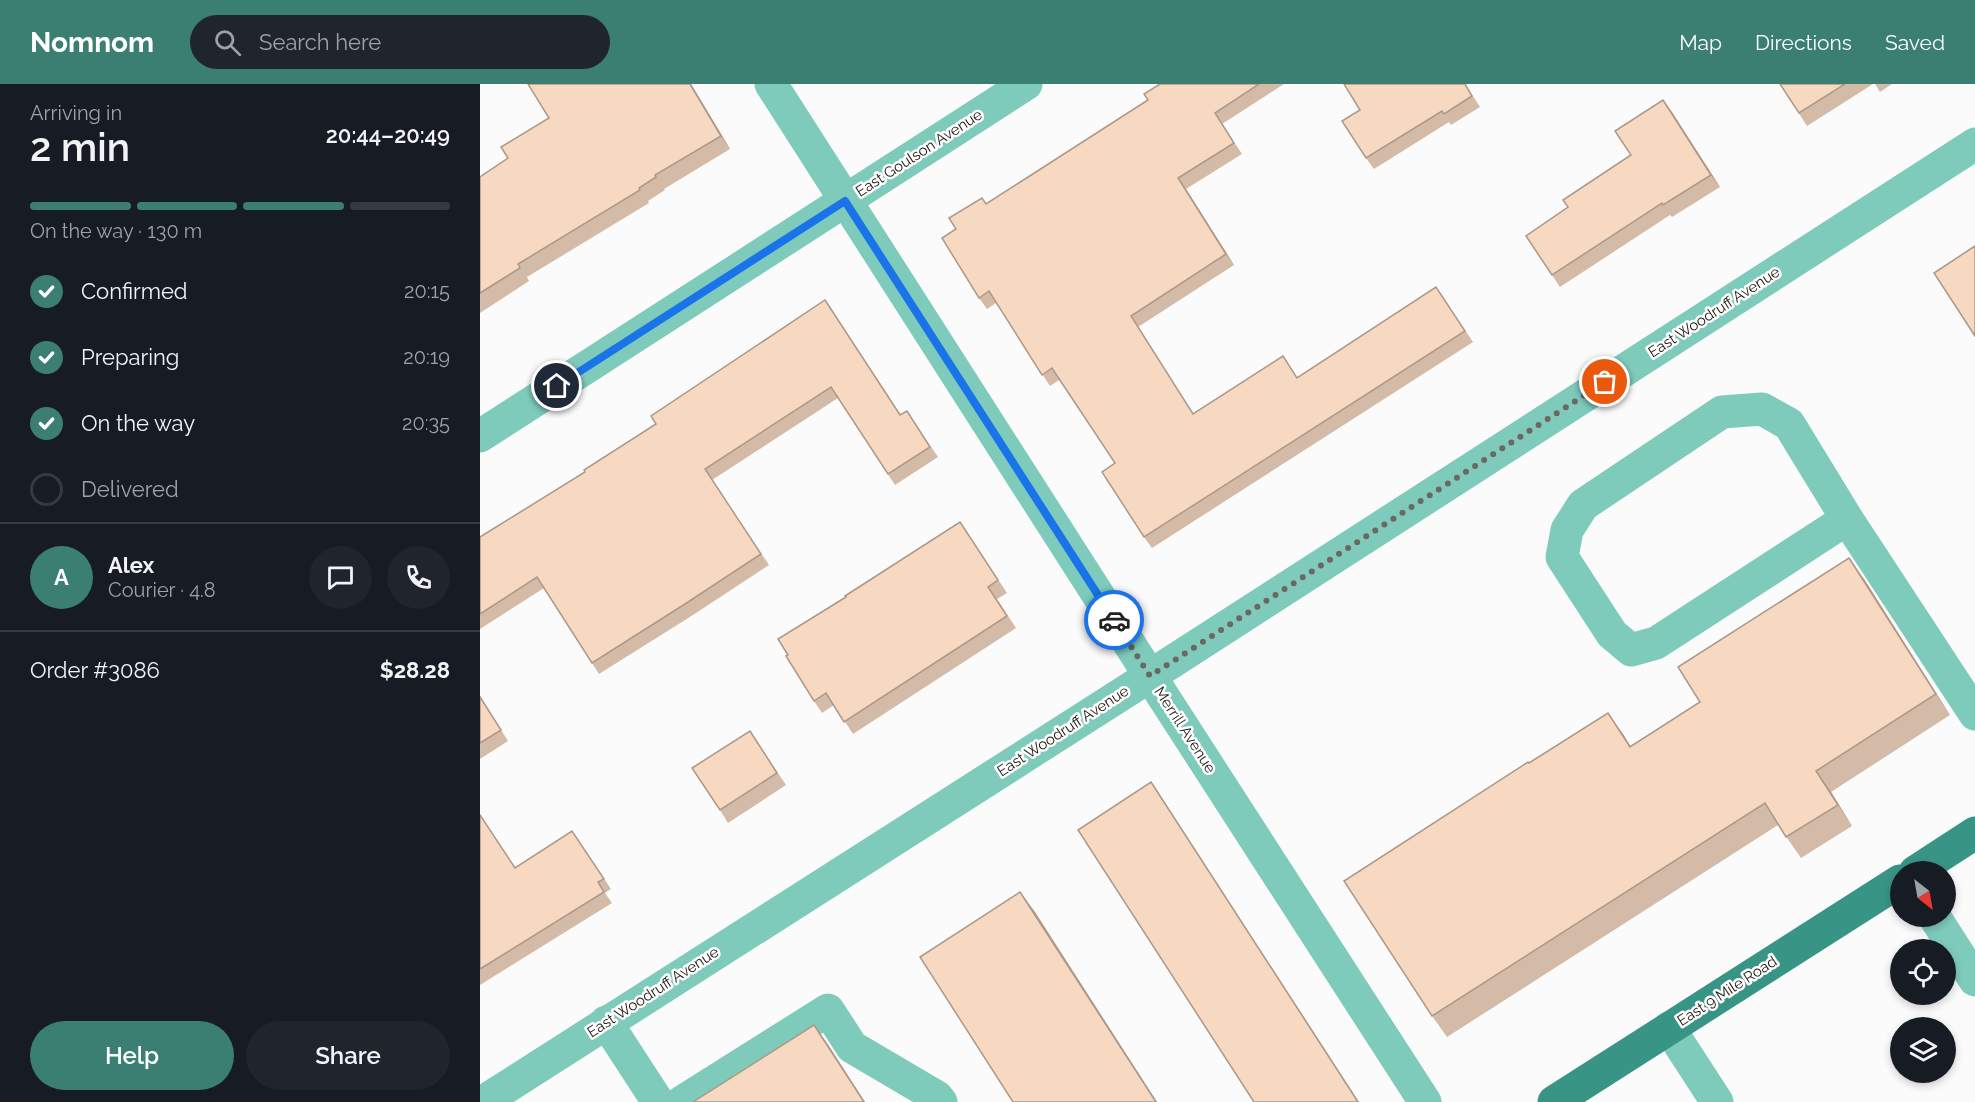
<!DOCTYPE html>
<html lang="en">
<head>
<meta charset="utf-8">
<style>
  body { margin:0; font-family:Raleway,sans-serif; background:#20242c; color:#f1f3f6; height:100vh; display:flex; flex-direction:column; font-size:22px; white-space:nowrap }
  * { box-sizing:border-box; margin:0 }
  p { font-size:20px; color:#9ea1a6 }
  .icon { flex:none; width:33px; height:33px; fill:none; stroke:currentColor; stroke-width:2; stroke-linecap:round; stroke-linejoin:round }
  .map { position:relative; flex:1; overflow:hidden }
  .panel { display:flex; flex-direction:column; background:#171b24; width:480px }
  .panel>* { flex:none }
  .needle { width:39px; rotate:149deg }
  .fabs { position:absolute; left:1410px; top:777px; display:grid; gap:12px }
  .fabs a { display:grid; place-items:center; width:66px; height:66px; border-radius:50%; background:#171b24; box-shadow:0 3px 9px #0003; font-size:30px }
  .pin { position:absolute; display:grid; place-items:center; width:51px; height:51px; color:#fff; margin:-26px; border:3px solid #fff; border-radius:50%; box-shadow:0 2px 6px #0007 }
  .courier { position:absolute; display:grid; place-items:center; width:60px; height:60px; margin:-30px; border:4px solid #1a73e8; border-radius:50%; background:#fff; color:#222; box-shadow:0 2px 8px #0007 }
  .head em { font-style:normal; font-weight:600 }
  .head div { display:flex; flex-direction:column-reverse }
  .head { display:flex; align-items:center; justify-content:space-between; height:102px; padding:0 30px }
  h1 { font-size:39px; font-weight:600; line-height:45px }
  .bar { display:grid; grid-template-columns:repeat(4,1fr); gap:9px 6px; align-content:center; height:72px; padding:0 30px }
  .bar i { height:8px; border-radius:4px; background:#363941 }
  .bar .selected { background:#3b7f73 }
  .bar p { grid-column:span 4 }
  .line { display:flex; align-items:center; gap:15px; padding:0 30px; border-top:2px solid #363941 }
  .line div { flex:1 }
  .round { display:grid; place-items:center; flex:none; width:63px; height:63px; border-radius:32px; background:#20242c }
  ol { padding:0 30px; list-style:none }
  li { display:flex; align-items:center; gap:18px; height:66px }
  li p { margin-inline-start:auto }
  li .icon { padding:6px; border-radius:50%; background:#3b7f73; color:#fff; stroke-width:4 }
  li:last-child { color:#9ea1a6 }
  li i { width:33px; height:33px; border:3px solid #363941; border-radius:50% }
  .primary-button { display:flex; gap:12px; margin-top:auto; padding:12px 30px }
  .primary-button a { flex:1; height:69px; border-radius:36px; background:#3b7f73; color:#fff; font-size:24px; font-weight:600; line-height:69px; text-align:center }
  .primary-button a+a { background:#20242c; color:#f1f3f6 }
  header { display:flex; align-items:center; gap:36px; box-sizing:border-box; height:84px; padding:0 30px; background:#3b7f73; color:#fff }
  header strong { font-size:28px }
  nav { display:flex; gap:33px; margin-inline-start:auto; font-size:21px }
  .search { width:420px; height:54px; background:#20242c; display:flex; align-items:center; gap:15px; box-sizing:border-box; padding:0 21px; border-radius:33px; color:#9ea1a6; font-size:22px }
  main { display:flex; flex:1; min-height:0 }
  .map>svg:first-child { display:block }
</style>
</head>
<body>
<header>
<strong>Nomnom</strong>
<div class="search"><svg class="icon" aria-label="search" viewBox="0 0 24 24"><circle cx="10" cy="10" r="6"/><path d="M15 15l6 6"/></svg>Search here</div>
<nav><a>Map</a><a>Directions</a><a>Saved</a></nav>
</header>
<main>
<section class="panel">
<div class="head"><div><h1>2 min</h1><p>Arriving in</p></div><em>20:44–20:49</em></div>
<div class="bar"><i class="selected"></i><i class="selected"></i><i class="selected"></i><i></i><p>On the way · 130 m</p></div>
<ol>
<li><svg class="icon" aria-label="check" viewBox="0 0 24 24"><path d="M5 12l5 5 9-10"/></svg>Confirmed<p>20:15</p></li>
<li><svg class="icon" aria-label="check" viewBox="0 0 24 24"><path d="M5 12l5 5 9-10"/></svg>Preparing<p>20:19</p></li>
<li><svg class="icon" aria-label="check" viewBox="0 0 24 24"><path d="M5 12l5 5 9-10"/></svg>On the way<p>20:35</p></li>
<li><i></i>Delivered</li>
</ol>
<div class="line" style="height:108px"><b class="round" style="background:#3b7f73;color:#fff">A</b><div><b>Alex</b><p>Courier · 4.8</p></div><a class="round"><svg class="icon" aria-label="chat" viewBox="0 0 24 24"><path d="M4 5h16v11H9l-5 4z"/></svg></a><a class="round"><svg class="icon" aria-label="phone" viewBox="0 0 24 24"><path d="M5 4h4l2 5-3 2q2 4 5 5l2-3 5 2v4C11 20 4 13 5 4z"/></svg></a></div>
<div class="line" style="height:78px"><div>Order #3086</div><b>$28.28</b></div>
<div class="primary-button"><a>Help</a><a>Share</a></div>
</section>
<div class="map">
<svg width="1495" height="1018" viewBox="0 0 1495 1018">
  <rect width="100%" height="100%" fill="#fbfbfb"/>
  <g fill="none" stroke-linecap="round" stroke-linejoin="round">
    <g stroke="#7ecbbc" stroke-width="33">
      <path d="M291,0L670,592L945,1018"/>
      <path d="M0,352L546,0"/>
      <path d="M1367,435L1176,559L1151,566L1132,550L1082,473L1087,446L1103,421L1242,328L1282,325L1309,340L1367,435L1495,630"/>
      <path d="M1454,832L1495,896"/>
      <path d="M126,938L178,1018"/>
      <path d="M1189,944L1237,1018"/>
      <path d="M3,1018L670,592L1495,60"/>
      <path d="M202,1018L348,926L372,963L457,1013L461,1018"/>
    </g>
    <g stroke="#389585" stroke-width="33">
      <path d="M1435,788L1495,749"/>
      <path d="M1074,1018L1420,797"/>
    </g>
  </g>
  <g fill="#d4bba7">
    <path d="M211,0L250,65L184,105L185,106L168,117L169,119L47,193L49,197L0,229V93L28,74L69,34Z"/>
    <path d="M680,0H804L742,40L762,70L706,105L754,181L658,243L713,330L817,294L956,203L993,258L672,464L664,453L635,379L579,296L570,302L516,219L507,225L499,214L476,145L506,120L668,16Z"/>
    <path d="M985,0L1000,23L971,41L969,38L894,85L886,74L880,26Z"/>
    <path d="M1300,0H1393L1327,42Z"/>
    <path d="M1395,0H1412L1400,8Z"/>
    <path d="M1183,16L1240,103L1192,133L1190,131L1080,203L1046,152L1088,123L1151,71Z"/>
    <path d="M345,216L421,331L434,338L458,373L415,401L358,314L232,396L289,481L213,531L119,590L64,504L0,545V453L105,388L176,340Z"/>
    <path d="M480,438L527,509L517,515L536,544L373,650L354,621L342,629L334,617L308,571L366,513Z"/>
    <path d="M1384,495L1470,631L1351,708L1372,742L1321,774L1298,741L967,953L952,932L1049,679L1143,650L1150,662L1220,618Z"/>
    <path d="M0,612L28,657L0,675Z"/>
    <path d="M270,647L306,701L248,739L240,726Z"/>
    <path d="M0,730L35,784L92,747L131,805L125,809L132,819L0,901Z"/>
  </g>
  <g fill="#ad9888">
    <path d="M210,0H211L250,65L241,52Z"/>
    <path d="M1183,16L1192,28L1240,103L1231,91Z"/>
    <path d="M698,94L706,105L754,181L746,170Z"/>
    <path d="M1369,474L1384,495L1470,631L1456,610Z"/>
    <path d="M1128,629L1143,650L1164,684L1150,663Z"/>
    <path d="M1336,687L1351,708L1372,742L1358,721Z"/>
    <path d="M671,698L685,719L879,1018H878Z"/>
    <path d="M540,808L555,828L677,1018H676Z"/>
    <path d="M334,941L349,962L385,1018H384Z"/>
  </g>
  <g fill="#f7d9c2" stroke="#ad9888" stroke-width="1.5">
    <path d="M48,0H210L241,52L175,91L176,93L159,104L160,106L38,180L40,184L0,209V93L28,74L21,63L69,34Z"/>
    <path d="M680,0H779L735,29L754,59L698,94L746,170L651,232L713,330L803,272L817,294L956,203L985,247L664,453L622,388L635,379L572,284L562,291L509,207L499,214L462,154L476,145L469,134L502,114L506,120L668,16L664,10Z"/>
    <path d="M864,0H985L992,12L964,30L962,27L886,74L862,37L880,26Z"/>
    <path d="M1300,0H1365L1319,29Z"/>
    <path d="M1183,16L1231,91L1183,121L1182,119L1072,191L1046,152L1088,123L1083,116L1151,71L1135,47Z"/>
    <path d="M1495,162V252L1454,189Z"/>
    <path d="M345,216L420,331L427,327L450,363L408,390L351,303L225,385L281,470L205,520L112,579L57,493L0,530V453L105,388L104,386L176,340L171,332Z"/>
    <path d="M480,438L518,496L508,503L527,532L364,638L346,609L334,617L306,572L308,571L298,555L366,513L365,512Z"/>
    <path d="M1369,474L1456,610L1336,687L1358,721L1306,753L1285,719L952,932L864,797L1048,678L1049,679L1128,629L1150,663L1220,618L1198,583Z"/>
    <path d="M0,613L21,646L0,659Z"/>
    <path d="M270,647L297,689L240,726L212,684Z"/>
    <path d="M671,698L878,1018H774L598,746Z"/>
    <path d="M0,731L35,784L92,747L124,795L118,798L124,808L0,885Z"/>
    <path d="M540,808L676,1018H533L440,873Z"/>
    <path d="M334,941L384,1018H213Z"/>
  </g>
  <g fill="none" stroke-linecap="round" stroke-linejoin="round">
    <path stroke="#6d6761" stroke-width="6" stroke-dasharray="0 10.8" d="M634,536L670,592L1125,298"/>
    <path stroke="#1a73e8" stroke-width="8" d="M77,302L365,117L634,536"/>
  </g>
  <g text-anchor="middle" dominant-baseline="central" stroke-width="5" stroke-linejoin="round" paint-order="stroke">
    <g font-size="15" fill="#21170e" stroke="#fff">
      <text transform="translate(439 69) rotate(-33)">East Goulson Avenue</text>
      <text transform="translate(1234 228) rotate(-33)">East Woodruff Avenue</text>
      <text transform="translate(705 646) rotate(57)">Merrill Avenue</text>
      <text transform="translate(583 647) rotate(-33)">East Woodruff Avenue</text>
      <text transform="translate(1247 907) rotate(-33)">East 9 Mile Road</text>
      <text transform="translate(173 908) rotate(-33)">East Woodruff Avenue</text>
    </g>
  </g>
</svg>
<div class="fabs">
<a><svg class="needle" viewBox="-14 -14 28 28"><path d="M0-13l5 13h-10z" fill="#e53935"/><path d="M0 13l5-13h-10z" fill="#9ea1a6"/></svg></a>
<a><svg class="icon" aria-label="locate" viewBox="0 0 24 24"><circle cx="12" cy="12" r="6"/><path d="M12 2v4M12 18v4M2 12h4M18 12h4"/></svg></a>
<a><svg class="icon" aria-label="layers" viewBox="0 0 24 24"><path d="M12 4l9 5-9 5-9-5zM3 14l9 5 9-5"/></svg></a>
</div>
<div class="pin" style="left:1125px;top:298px;background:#ea580c"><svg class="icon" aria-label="bag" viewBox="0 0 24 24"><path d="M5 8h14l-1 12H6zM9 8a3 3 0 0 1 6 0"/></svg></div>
<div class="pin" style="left:77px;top:302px;background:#1f2937"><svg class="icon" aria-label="home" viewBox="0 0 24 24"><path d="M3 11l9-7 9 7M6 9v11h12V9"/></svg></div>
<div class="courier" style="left:634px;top:536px"><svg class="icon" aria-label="car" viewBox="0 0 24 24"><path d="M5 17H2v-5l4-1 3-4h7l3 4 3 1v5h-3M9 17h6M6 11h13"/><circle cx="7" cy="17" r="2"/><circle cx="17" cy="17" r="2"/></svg></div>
</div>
</main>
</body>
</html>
